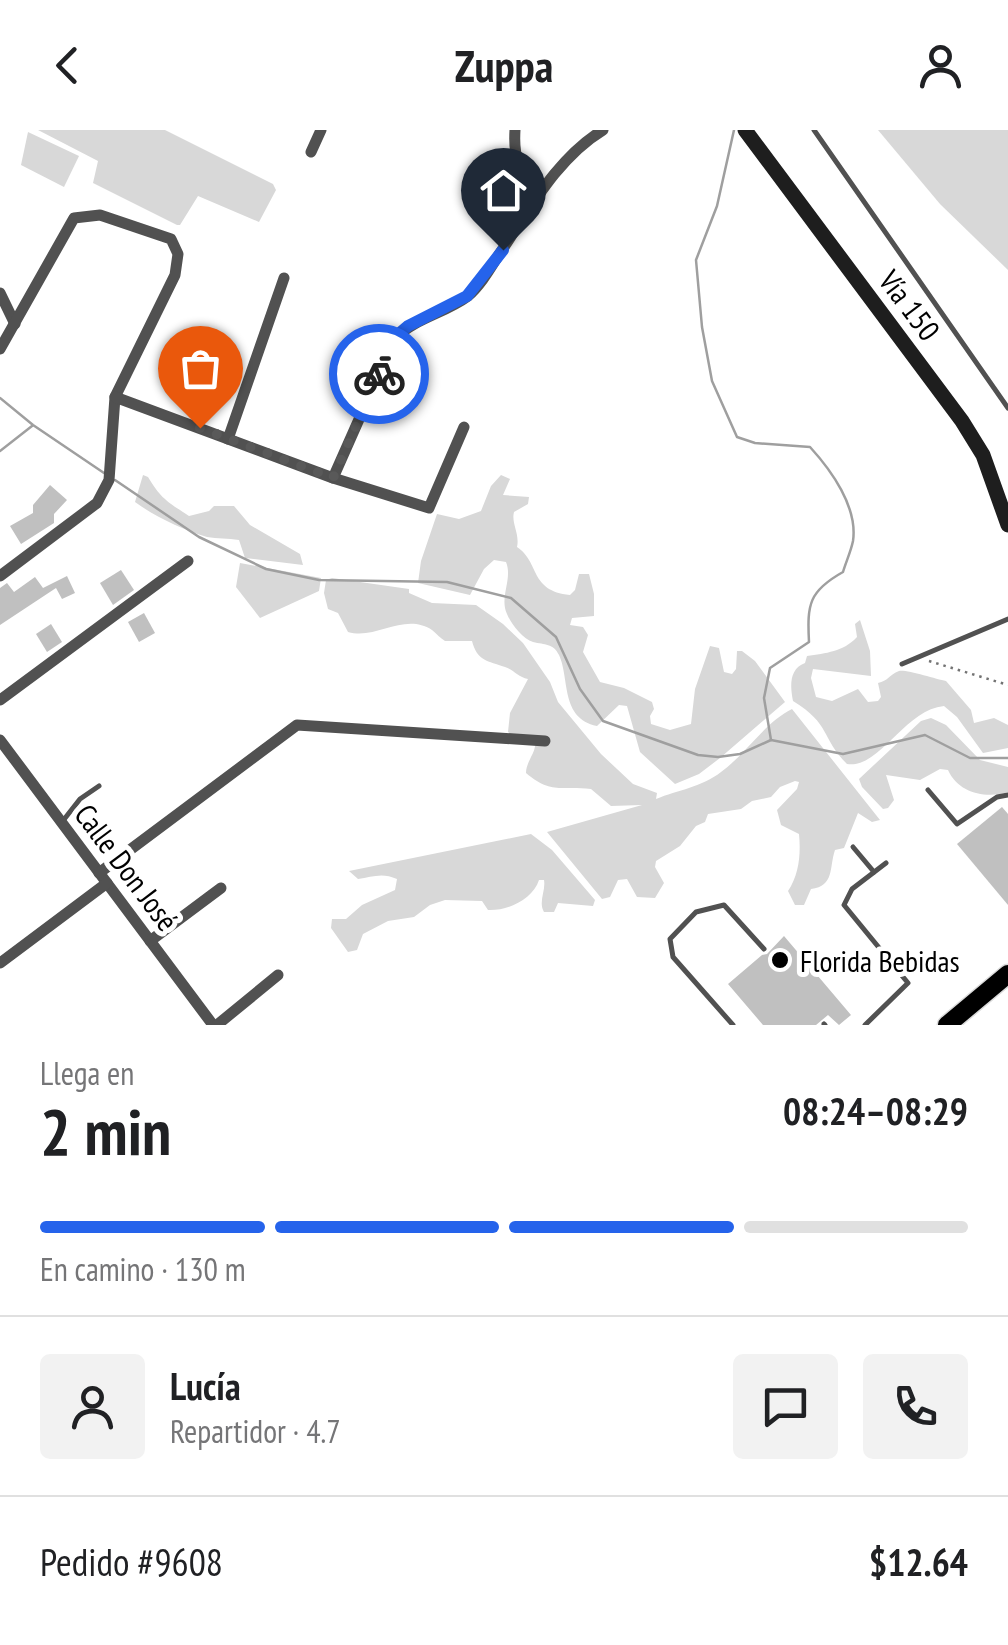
<!DOCTYPE html>
<html lang="es">
<head>
<meta charset="utf-8">
<style>
  body { margin:0; font-family:"PT Sans Narrow",sans-serif; background:#f2f2f2; color:#202124; height:100vh; display:flex; flex-direction:column; font-size:38px; white-space:nowrap }
  * { box-sizing:border-box; margin:0 }
  p { font-size:32px; color:#757577 }
  .icon { flex:none; width:55px; height:55px; fill:none; stroke:currentColor; stroke-width:2; stroke-linecap:round; stroke-linejoin:round }
  .map { position:relative; height:895px; overflow:hidden }
  .sheet { display:flex; flex-direction:column; background:#fff; flex:1 }
  .sheet>* { flex:none }
  .pin { position:absolute; display:grid; place-items:center; width:85px; height:85px; color:#fff; margin:-102px -42px; border-radius:50% 50% 50% 0; rotate:-45deg; box-shadow:0 0 10px #0007 }
  .pin .icon { rotate:45deg }
  .courier { position:absolute; display:grid; place-items:center; width:100px; height:100px; margin:-50px; border:8px solid #2563eb; border-radius:50%; background:#fff; color:#222; box-shadow:0 2px 12px #0007 }
  .summary em { font-style:normal; font-weight:700 }
  .summary div { display:flex; flex-direction:column-reverse }
  .summary { display:flex; align-items:center; justify-content:space-between; height:170px; padding:0 40px }
  h1 { font-size:65px; font-weight:700; line-height:75px }
  .bar { display:grid; grid-template-columns:repeat(4,1fr); gap:15px 10px; align-content:center; height:120px; padding:0 40px }
  .bar i { height:12px; border-radius:8px; background:#e0e0e0 }
  .bar .current { background:#2563eb }
  .bar p { grid-column:span 4 }
  .line { display:flex; align-items:center; gap:25px; padding:0 40px; border-top:2px solid #e0e0e0 }
  .line div { flex:1 }
  .round { display:grid; place-items:center; flex:none; width:105px; height:105px; border-radius:10px; background:#f2f2f2 }
  header { display:flex; justify-content:space-between; align-items:center; height:130px; padding:0 40px; background:#fff; font-size:45px; font-weight:700 }
  .map>svg:first-child { display:block }
</style>
</head>
<body>
<header><svg class="icon" aria-label="back" viewBox="0 0 24 24"><path d="M15 5l-7 7 7 7"/></svg>Zuppa<svg class="icon" aria-label="person" viewBox="0 0 24 24"><circle cx="12" cy="8" r="4"/><path d="M4 21q1-7 8-7t8 7"/></svg></header>
<div class="map">
<svg width="1008" height="895" viewBox="0 0 1008 895">
  <rect width="100%" height="100%" fill="#fff"/>
  <g fill="#d8d8d8">
    <path d="M38,0H165L273,54L276,60L259,92L198,66L180,95H177L93,53L98,31Z"/>
    <path d="M878,0H1008V140L940,74Z"/>
    <path d="M28,2L79,26L64,57L21,35Z"/>
    <path d="M143,345L148,347C161,369 168,372 189,386L209,381L214,376H234L250,395L300,424L303,435L245,428L239,410C228,408 217,409 207,407C183,400 154,386 135,372Z"/>
    <path d="M501,345L510,349L503,365L529,367L528,374L514,382C511,393 520,404 517,417C540,432 529,461 570,465L575,460L579,444H589L594,464V486L572,488L570,495L583,497L588,505L583,522L600,552L624,558L652,572L654,579L650,586L651,594L670,600L691,594L695,559L710,516L719,518L724,542L732,544L736,539L737,521H742L755,531L785,572L720,628L699,644L675,654L640,622L627,576L619,575L597,596C560,588 570,549 559,525C553,513 545,515 533,512C523,509 511,494 507,484C499,467 513,449 506,432L494,430L484,439L470,465L418,453L421,431L437,384L459,389L481,381L491,356Z"/>
    <path d="M240,433L321,448L319,461L260,488L236,457Z"/>
    <path d="M332,448L409,459V463L432,473L476,475L503,494L523,513L550,552L558,572L601,624L633,654L657,663L656,669C678,660 702,657 721,642C747,623 764,593 792,579L880,690L872,692L858,683L844,718L835,720C829,737 835,756 811,759L804,775H795L788,761C799,745 801,724 799,704L781,695L777,680L797,659L799,652L795,651L780,657L771,667L752,671L741,679L708,684L705,692L696,696L680,716L656,731L655,737L664,753L655,768L637,767L627,749L618,750L610,767L602,769L547,702L642,675L611,676L591,659C560,655 552,665 526,643C526,631 537,622 535,611L517,609L508,602L510,583L528,549C518,547 514,540 505,537C488,531 477,531 472,511H445C440,508 437,504 432,500C404,482 377,510 348,502L338,483L328,479L324,463L326,450Z"/>
    <path d="M860,490L870,521L871,546L813,539L811,548L816,567L832,571L858,559L868,572L878,571L881,567L878,553C888,551 889,545 899,541C905,539 936,549 946,551L971,580L974,593L994,588L1008,595V618L983,623L957,587L944,576C904,580 880,639 847,634C821,608 831,594 793,571C790,556 789,539 805,533L807,526C826,523 843,522 857,507L855,494Z"/>
    <path d="M931,588L946,595L980,630L1008,637V662C986,669 958,663 948,640L940,639L920,650L886,645L894,670L888,678L883,679L862,657L859,649L921,591Z"/>
    <path d="M531,704L552,720L595,770L593,776L558,773L554,782H544C538,772 546,761 544,750H539C533,769 508,781 488,780L482,771L445,770L430,775L414,787L388,791L363,804L357,820L348,822L331,798L332,789H346L362,775L395,760L397,749C382,742 372,747 358,749L349,741Z"/>
  </g>
  <g fill="none" stroke-linecap="round" stroke-linejoin="round">
    <g stroke="#9f9f9f" stroke-width="2.5">
      <path d="M734,0L717,76L696,130L702,197L712,251L737,307L755,313L810,317C831,340 858,377 853,411C851,421 846,432 843,442C809,461 807,474 809,512L770,538L764,568L771,610"/>
      <path d="M0,268L33,295L104,343"/>
      <path d="M0,321L32,296"/>
      <path d="M115,350L199,407L266,439L319,450L447,452L511,468L556,507L580,559L603,591L698,625L718,627L740,624L771,610L843,624L925,605L970,628H1008"/>
    </g>
  </g>
  <g fill="#c0c0c0">
    <path d="M50,355L67,370L54,384V393L21,414L10,396L33,383V375Z"/>
    <path d="M121,440L134,460L113,475L100,453Z"/>
    <path d="M67,446L75,463L62,469L56,458L0,495V458L7,453L14,462L35,447L43,458Z"/>
    <path d="M144,483L155,503L139,512L128,492Z"/>
    <path d="M51,494L62,512L47,522L36,504Z"/>
    <path d="M1002,677L1008,684V775L957,714Z"/>
    <path d="M784,806L851,885L839,895L828,885L816,895H763L728,854L762,825L767,824Z"/>
  </g>
  <g fill="none" stroke-linecap="round" stroke-linejoin="round">
    <g stroke="#dbdbdb" stroke-width="21">
      <path id="primary" d="M947,895L1008,844"/>
    </g>
    <path stroke="#737373" stroke-width="2.5" stroke-dasharray="2.5 5" stroke-linecap="butt" d="M929,531L1008,555"/>
    <g stroke="#515151" stroke-width="5">
      <path d="M814,0L1008,278"/>
      <path d="M902,534L1008,489"/>
      <path d="M928,660L957,694L997,667L1008,665"/>
      <path d="M62,692L80,669L99,656"/>
      <path d="M853,717L874,742"/>
      <path d="M824,894L825,895"/>
      <path d="M733,895L673,827L670,809L696,782L724,775L764,819"/>
      <path d="M865,895L908,853L844,775L852,759L886,733"/>
    </g>
    <g stroke="#515151" stroke-width="11">
      <path d="M515,0C513,32 520,39 540,64"/>
      <path d="M311,22L321,0"/>
      <path d="M0,163L15,194"/>
      <path d="M0,219L74,88L100,85L171,109L178,124L175,145L115,267L109,350L97,373L0,446"/>
      <path d="M115,267L333,348L395,208C416,188 445,183 468,166C481,155 491,137 500,123C530,79 557,28 603,0"/>
      <path d="M228,309L284,148"/>
      <path d="M333,348L429,378L464,297"/>
      <path d="M0,570L188,431"/>
      <path d="M0,610L213,895"/>
      <path d="M99,743L297,595L545,611"/>
      <path d="M150,811L221,758"/>
      <path d="M0,833L107,753"/>
      <path d="M217,895L278,845"/>
    </g>
    <path stroke="#1e1e1e" stroke-width="15" d="M745,0L962,291L983,325L1008,395"/>
    <use href="#primary" stroke="#000" stroke-width="18"/>
  </g>
  <g fill="none" stroke-linecap="round" stroke-linejoin="round">
    <path stroke="#595959" stroke-width="10" stroke-dasharray="0 18" d="M200,298L333,348L379,244"/>
    <path stroke="#2563eb" stroke-width="12" d="M379,244L394,208L408,196L467,166L503,120"/>
  </g>
  <circle fill="#000" stroke="#fff" stroke-width="4" cx="780" cy="830" r="10"/>
  <g text-anchor="middle" dominant-baseline="central" stroke-width="10" stroke-linejoin="round" paint-order="stroke">
    <g font-size="30" fill="#000" stroke="#fff">
      <text transform="translate(910 175) rotate(53)">Vía 150</text>
      <text transform="translate(127 737) rotate(53)">Calle Don José</text>
    </g>
    <g font-size="30" fill="#000" stroke="#fff" text-anchor="start">
      <text x="800" y="830">Florida Bebidas</text>
    </g>
  </g>
</svg>
<div class="pin" style="left:200px;top:298px;background:#ea580c"><svg class="icon" aria-label="bag" viewBox="0 0 24 24"><path d="M5 8h14l-1 12H6zM9 8a3 3 0 0 1 6 0"/></svg></div>
<div class="pin" style="left:503px;top:120px;background:#1f2937"><svg class="icon" aria-label="home" viewBox="0 0 24 24"><path d="M3 11l9-7 9 7M6 9v11h12V9"/></svg></div>
<div class="courier" style="left:379px;top:244px"><svg class="icon" aria-label="bike" viewBox="0 0 24 24"><circle cx="6" cy="16" r="4"/><circle cx="18" cy="16" r="4"/><path d="M6 16l4-8h5l3 8M10 8l3 8H6M13 5h3"/></svg></div>
</div>
<section class="sheet">
<div class="summary"><div><h1>2 min</h1><p>Llega en</p></div><em>08:24–08:29</em></div>
<div class="bar"><i class="current"></i><i class="current"></i><i class="current"></i><i></i><p>En camino · 130 m</p></div>
<div class="line" style="height:180px"><a class="round"><svg class="icon" aria-label="person" viewBox="0 0 24 24"><circle cx="12" cy="8" r="4"/><path d="M4 21q1-7 8-7t8 7"/></svg></a><div><b>Lucía</b><p>Repartidor · 4.7</p></div><a class="round"><svg class="icon" aria-label="chat" viewBox="0 0 24 24"><path d="M4 5h16v11H9l-5 4z"/></svg></a><a class="round"><svg class="icon" aria-label="phone" viewBox="0 0 24 24"><path d="M5 4h4l2 5-3 2q2 4 5 5l2-3 5 2v4C11 20 4 13 5 4z"/></svg></a></div>
<div class="line" style="height:130px"><div>Pedido #9608</div><b>$12.64</b></div>
</section>
</body>
</html>
